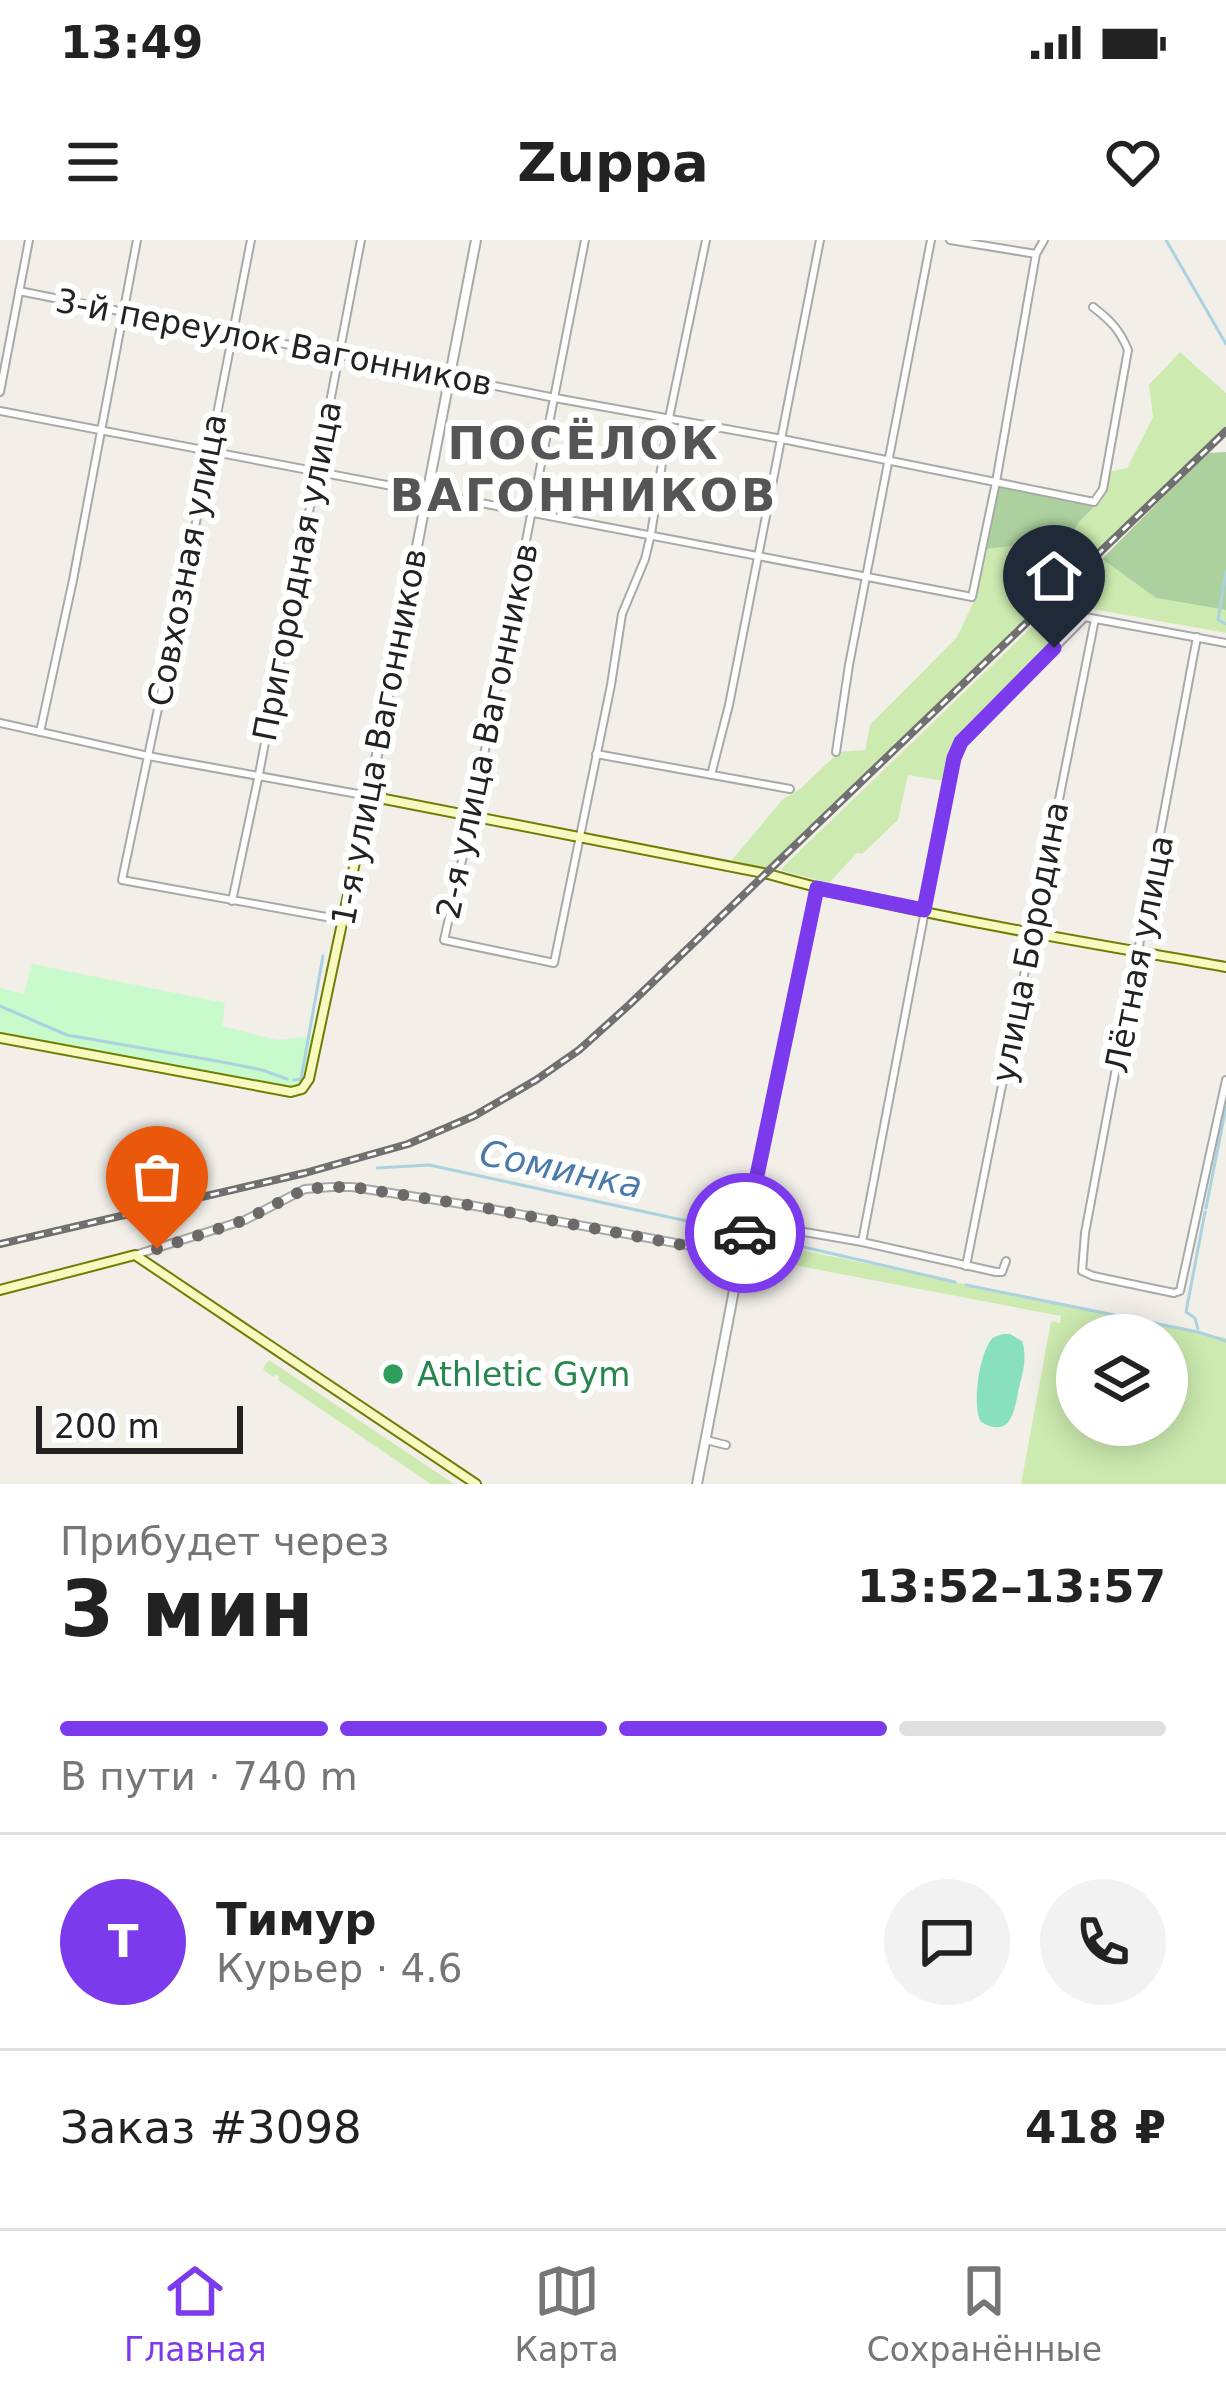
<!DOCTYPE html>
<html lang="ru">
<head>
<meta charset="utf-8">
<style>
  body { margin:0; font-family:"DejaVu Sans",sans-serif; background:#f2f2f2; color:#222; height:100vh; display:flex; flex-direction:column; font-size:45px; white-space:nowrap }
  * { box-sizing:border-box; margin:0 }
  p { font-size:39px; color:#767676 }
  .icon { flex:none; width:66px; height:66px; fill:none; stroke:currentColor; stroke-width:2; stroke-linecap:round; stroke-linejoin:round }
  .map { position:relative; height:1244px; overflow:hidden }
  .sheet { display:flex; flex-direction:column; background:#fff; flex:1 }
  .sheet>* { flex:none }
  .buttons { position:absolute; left:1056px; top:1074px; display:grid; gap:24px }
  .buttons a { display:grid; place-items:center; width:132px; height:132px; border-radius:50%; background:#fff; box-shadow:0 6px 30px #0003; font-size:60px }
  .scale { position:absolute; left:36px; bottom:30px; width:207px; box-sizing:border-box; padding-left:12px; border:6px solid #222; border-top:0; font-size:33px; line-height:42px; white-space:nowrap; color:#222; -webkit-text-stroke:9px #fff; paint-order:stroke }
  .pin { position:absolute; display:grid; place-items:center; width:102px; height:102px; color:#fff; margin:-123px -51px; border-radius:50% 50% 50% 0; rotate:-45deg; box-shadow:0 0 12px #0007 }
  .pin .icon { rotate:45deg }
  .courier { position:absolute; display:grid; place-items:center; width:120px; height:120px; margin:-60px; border:9px solid #7c3aed; border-radius:50%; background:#fff; color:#222; box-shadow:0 3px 15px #0007 }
  .headline em { font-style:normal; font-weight:700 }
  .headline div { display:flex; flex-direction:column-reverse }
  .headline { display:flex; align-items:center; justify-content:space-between; height:204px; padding:0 60px }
  h1 { font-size:78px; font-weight:700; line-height:90px }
  .bar { display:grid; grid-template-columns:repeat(4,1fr); gap:18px 12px; align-content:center; height:144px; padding:0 60px }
  .bar i { height:15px; border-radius:9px; background:#e0e0e0 }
  .bar .active { background:#7c3aed }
  .bar p { grid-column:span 4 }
  .line { display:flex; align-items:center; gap:30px; padding:0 60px; border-top:3px solid #e0e0e0 }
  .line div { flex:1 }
  .round { display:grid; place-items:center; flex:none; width:126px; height:126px; border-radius:63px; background:#f2f2f2 }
  .status { display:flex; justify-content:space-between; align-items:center; height:84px; padding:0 60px; background:#fff; direction:ltr }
  .status svg { height:33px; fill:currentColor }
  header { display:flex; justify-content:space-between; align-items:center; height:156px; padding:0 60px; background:#fff; font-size:54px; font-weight:700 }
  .menu { display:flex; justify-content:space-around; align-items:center; height:168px; border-top:3px solid #e0e0e0; background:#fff; font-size:33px; color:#767676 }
  .menu a { display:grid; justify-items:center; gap:6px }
  .menu .active { color:#7c3aed }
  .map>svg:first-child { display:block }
</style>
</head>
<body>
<div class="status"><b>13:49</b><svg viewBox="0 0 49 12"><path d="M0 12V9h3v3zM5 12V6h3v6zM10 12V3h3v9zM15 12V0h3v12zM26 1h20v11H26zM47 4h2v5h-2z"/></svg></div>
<header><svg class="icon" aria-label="menu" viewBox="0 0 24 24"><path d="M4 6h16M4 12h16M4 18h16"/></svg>Zuppa<svg class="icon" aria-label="heart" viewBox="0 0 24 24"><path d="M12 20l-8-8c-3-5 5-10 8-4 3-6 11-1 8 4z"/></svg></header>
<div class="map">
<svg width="1226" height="1244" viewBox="0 0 1226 1244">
  <rect width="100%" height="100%" fill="#f2efe9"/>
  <g fill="#cdebb0" fill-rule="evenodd">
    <path d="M1180,112L1226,153V186L766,629L732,620L783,559L800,549L839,512L865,510L870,485L957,397L977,355L986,309L1068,300L1079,282L1102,260L1109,232L1127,228L1153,177L1149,145Z"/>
    <path d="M1102,319L1156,358L1226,370V393L1087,368L956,502L945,541L908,535L898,580L862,614L857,613L829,643L780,630Z"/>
    <path d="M767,1003L1226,1098V1244H1021L1051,1081L1060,1083L1061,1076L762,1019L764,1012L758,1004ZM1167,1095V1185H1077V1095Z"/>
    <path d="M269,1120L454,1244H431L278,1140L279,1137L276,1134L273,1137L263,1129Z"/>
  </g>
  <g fill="#add19e">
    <path d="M1226,212V370L1156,358L1102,319L1207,213Z"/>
    <path d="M998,245L1095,266L1079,282L1068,300L986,309Z"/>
  </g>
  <path fill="#c8facc" d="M32,724L225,763L222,786L277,800L315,796C311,816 312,846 288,847L0,793V748L24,754Z"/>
  <path fill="#88e0be" d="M1003,1094H1010L1022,1101C1028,1119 1022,1135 1018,1152C1014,1175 1009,1198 981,1182C972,1167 979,1120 988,1105C992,1096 995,1097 1003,1094Z"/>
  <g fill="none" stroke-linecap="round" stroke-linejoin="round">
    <g stroke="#aad3df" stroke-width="3">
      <path d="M1166,0L1226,104"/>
      <path d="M1226,332L1218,380L1226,384"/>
      <path d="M0,766L67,795L228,823L262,830L287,839"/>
      <path d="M294,840L301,839L323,716"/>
      <path d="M377,928L429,925L733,991"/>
      <path d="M1206,968L1226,867"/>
      <path d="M756,996L955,1042"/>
      <path d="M966,1045L1198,1092L1226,1101"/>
      <path d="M1198,1089L1195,1078L1186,1072L1205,972"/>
    </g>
    <g stroke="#a9a9a9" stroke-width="10">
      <g id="minor">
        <path d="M251,0L181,359L122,640L343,680"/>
        <path d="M585,0L472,576L444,700L554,723L611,445L622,374L645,319L651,294L669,178L706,0"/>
        <path d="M950,0L1036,14"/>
        <path d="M19,51L555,158L782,199L1094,262L1103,249L1128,110C1120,90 1110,80 1093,67"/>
        <path d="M0,152L29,0"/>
        <path d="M0,171L972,357L996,242L1036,14L1044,0"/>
        <path d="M1197,397L1085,993L1082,1031L1093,1036L1174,1053L1180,1051L1226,840"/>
        <path d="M0,483L148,516L369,556"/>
        <path d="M40,492L73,340L137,0"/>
        <path d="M836,512L849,425L931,0"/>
        <path d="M596,514L790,549"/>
        <path d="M711,535L729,465L820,0"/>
        <path d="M232,661L259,534L361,0"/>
        <path d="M747,982L862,1002L996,1032H1002L1006,1021"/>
        <path d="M862,1002L954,518L961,502L1085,377L1226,403"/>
        <path d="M135,1015L245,980L305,949L331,947H352L475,966L741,1015"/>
        <path d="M966,1026L1095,379"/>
        <path d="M706,1200L726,1205"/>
      </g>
    </g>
    <g stroke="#a9a9a9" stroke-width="12">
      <g id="tertiary">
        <path d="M369,556L476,0"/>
        <path d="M697,1244L747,982L817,648"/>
      </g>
    </g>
    <g stroke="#707d05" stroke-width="12">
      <g id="secondary">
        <path d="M0,798L291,852L302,849L309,839L369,556L768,634C917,676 1073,700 1226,727"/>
        <path d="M0,1050L135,1015L476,1244"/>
      </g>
    </g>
    <use href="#minor" stroke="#fff" stroke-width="6"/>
    <use href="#tertiary" stroke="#fff" stroke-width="8"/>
    <use href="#secondary" stroke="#f7fabf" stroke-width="8"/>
    <g stroke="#707070" stroke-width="8">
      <path id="rail" d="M0,1004L305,933L408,904L474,876L536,840L579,810L629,765L1226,191"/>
    </g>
    <use href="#rail" stroke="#fff" stroke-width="3" stroke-dasharray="9" stroke-linecap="butt"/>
  </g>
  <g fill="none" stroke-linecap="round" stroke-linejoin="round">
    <path stroke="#6b6a68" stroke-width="12" stroke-dasharray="0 21.6" d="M157,1009L245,980L305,949L331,947H352L475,966L741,1016L745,993"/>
    <path stroke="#7c3aed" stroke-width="15" d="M745,993L817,648L924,670L954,518L961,502L1054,408"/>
  </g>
  <circle fill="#2e9e5b" stroke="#fff" stroke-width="4.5" cx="393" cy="1134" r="12"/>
  <g text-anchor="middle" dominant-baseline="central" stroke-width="12" stroke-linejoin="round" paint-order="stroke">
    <g font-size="33" fill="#222" stroke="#fff">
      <text transform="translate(274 102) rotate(11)">3-й переулок Вагонников</text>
      <text transform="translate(187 320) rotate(-79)">Совхозная улица</text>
      <text transform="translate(297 331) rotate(-79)">Пригородная улица</text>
      <text transform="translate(487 491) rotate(-78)">2-я улица Вагонников</text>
      <text transform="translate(379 497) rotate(-79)">1-я улица Вагонников</text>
      <text transform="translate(1030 702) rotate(-79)">улица Бородина</text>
      <text transform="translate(1139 714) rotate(-79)">Лётная улица</text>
    </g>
    <g font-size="33" fill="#27864d" stroke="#fff" text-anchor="start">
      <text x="417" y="1134">Athletic Gym</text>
    </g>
    <g font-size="36" font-style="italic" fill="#4a7aab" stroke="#fff">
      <text transform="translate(561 929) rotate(12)">Соминка</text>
    </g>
    <g font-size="45" font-weight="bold" letter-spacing="3" fill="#555" stroke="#fff">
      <text x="584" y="203">ПОСЁЛОК<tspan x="584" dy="52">ВАГОННИКОВ</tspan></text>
    </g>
  </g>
</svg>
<div class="buttons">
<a><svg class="icon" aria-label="layers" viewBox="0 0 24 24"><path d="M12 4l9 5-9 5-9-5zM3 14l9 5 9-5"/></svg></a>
</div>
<div class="scale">200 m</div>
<div class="pin" style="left:157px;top:1009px;background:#ea580c"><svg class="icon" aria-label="bag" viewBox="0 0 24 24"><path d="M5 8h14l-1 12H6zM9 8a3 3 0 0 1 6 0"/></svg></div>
<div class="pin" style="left:1054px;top:408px;background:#1f2937"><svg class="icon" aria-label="home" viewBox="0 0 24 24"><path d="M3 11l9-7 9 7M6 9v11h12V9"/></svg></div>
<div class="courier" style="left:745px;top:993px"><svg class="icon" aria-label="car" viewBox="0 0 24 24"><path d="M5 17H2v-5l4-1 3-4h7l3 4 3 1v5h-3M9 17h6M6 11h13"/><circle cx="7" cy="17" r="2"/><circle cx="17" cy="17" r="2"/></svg></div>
</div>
<section class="sheet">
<div class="headline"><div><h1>3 мин</h1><p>Прибудет через</p></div><em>13:52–13:57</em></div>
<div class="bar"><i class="active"></i><i class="active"></i><i class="active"></i><i></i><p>В пути · 740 m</p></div>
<div class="line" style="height:216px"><b class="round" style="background:#7c3aed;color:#fff">Т</b><div><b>Тимур</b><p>Курьер · 4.6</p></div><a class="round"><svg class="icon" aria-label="chat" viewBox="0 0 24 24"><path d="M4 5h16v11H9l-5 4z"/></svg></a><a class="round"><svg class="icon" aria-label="phone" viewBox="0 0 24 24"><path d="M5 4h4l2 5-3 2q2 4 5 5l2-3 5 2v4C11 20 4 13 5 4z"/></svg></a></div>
<div class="line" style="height:156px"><div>Заказ #3098</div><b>418 ₽</b></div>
</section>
<nav class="menu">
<a class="active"><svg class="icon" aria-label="home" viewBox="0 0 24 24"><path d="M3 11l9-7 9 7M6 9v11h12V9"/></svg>Главная</a>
<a><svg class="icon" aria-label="map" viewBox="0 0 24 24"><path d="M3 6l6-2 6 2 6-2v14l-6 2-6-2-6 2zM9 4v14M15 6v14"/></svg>Карта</a>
<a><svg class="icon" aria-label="saved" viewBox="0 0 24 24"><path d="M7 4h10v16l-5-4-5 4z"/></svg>Сохранённые</a>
</nav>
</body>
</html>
